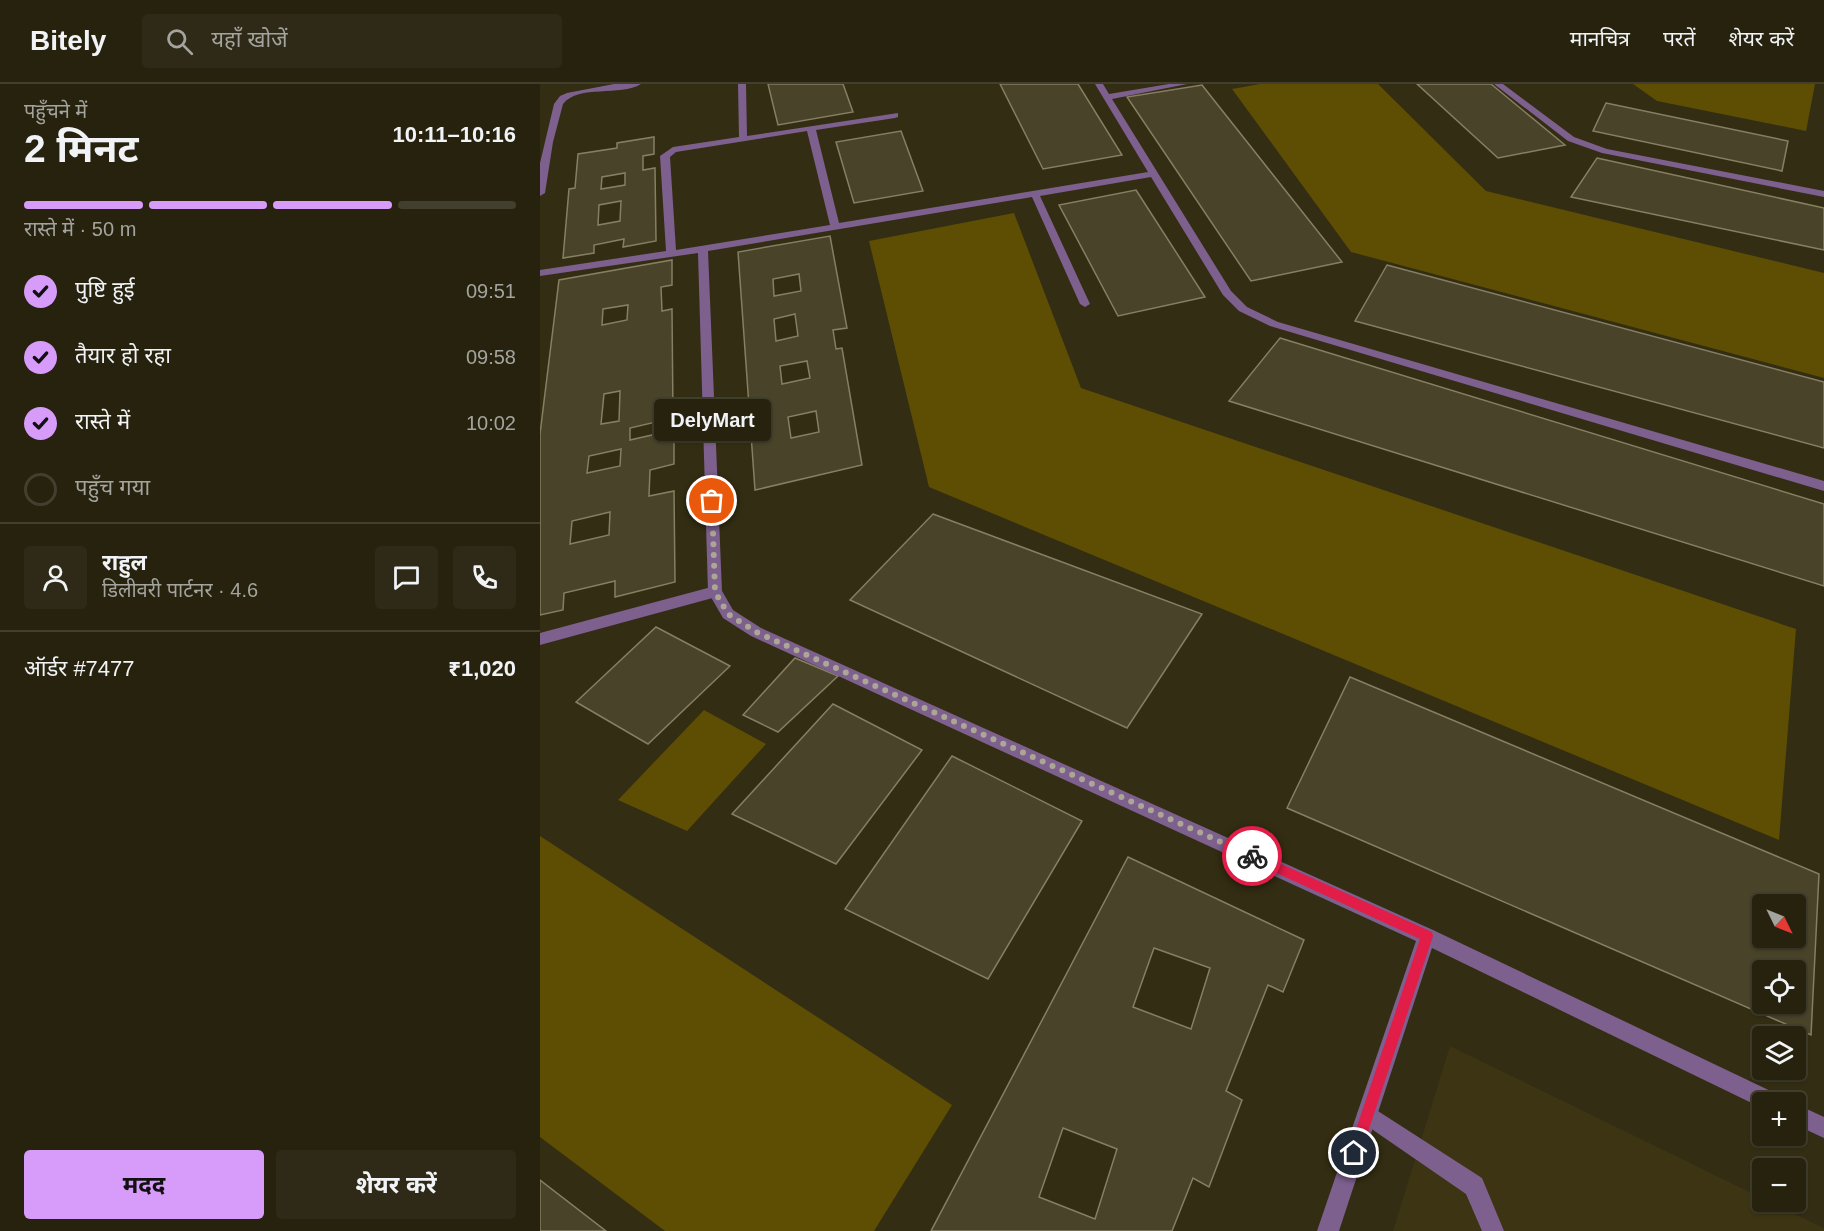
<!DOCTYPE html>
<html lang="hi">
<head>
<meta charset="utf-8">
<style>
  body { margin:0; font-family:Arial,"Noto Sans Devanagari",sans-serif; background:#2e2a17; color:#f1f3f6; height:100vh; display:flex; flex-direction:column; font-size:22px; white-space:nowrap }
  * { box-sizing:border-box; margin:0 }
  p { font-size:20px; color:#a4a49e }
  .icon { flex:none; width:33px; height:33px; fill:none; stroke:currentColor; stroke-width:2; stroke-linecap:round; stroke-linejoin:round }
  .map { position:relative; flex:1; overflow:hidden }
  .details { display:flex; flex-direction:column; background:#26220e; width:540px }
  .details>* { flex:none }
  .needle { width:39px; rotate:133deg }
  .controls { position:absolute; left:1212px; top:810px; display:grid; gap:12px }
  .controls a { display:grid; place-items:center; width:54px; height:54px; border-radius:6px; background:#26220e; box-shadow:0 2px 4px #0004,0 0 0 2px #423f2e; font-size:30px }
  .pin { position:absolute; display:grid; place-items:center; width:51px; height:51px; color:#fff; margin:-26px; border:3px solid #fff; border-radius:50%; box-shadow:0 2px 6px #0007 }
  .courier { position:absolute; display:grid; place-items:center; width:60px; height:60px; margin:-30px; border:4px solid #e11d48; border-radius:50%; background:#fff; color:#222; box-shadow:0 2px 8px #0007 }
  .bubble { position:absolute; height:42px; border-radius:6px; background:#26220e; box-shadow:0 2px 4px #0004,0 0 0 2px #423f2e; font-size:20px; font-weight:700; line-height:42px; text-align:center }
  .head em { font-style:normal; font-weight:700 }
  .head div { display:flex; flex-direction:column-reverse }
  .head { display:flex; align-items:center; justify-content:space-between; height:102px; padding:0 24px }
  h1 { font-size:39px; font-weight:700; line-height:45px }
  .bar { display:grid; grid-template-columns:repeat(4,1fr); gap:9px 6px; align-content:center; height:72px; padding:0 24px }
  .bar i { height:8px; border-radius:4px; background:#423f2e }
  .bar .active { background:#d79bf9 }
  .bar p { grid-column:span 4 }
  .line { display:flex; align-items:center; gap:15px; padding:0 24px; border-top:2px solid #423f2e }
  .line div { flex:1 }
  .round { display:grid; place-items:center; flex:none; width:63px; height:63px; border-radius:6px; background:#2e2a17 }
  ol { padding:0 24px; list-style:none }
  li { display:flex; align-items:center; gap:18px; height:66px }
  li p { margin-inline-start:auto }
  li .icon { padding:6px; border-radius:50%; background:#d79bf9; color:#111; stroke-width:4 }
  li:last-child { color:#a4a49e }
  li i { width:33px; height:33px; border:3px solid #423f2e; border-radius:50% }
  .primary-button { display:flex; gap:12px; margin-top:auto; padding:12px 24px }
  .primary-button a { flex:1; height:69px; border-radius:6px; background:#d79bf9; color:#111; font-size:24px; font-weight:700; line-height:69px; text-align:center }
  .primary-button a+a { background:#2e2a17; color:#f1f3f6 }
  header { display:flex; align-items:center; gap:36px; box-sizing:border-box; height:84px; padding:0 30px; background:#26220e; border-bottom:2px solid #423f2e }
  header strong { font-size:28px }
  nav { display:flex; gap:33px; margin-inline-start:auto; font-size:21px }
  .search { width:420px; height:54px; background:#2e2a17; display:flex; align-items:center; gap:15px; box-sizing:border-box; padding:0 21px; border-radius:6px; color:#a4a49e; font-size:22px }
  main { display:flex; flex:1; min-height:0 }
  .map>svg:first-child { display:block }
</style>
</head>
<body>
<header>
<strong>Bitely</strong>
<div class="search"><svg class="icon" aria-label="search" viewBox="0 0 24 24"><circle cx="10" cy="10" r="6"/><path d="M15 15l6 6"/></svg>यहाँ खोजें</div>
<nav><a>मानचित्र</a><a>परतें</a><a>शेयर करें</a></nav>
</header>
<main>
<section class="details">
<div class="head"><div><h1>2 मिनट</h1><p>पहुँचने में</p></div><em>10:11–10:16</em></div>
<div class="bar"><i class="active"></i><i class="active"></i><i class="active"></i><i></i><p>रास्ते में · 50 m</p></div>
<ol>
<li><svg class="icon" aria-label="check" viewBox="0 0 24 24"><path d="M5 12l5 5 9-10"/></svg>पुष्टि हुई<p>09:51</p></li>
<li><svg class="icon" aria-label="check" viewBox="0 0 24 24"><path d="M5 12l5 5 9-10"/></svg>तैयार हो रहा<p>09:58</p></li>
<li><svg class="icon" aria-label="check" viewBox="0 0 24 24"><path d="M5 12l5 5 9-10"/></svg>रास्ते में<p>10:02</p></li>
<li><i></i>पहुँच गया</li>
</ol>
<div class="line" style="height:108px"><a class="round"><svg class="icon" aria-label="person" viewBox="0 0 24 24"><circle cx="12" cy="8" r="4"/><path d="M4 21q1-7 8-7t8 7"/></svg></a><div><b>राहुल</b><p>डिलीवरी पार्टनर · 4.6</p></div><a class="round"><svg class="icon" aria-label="chat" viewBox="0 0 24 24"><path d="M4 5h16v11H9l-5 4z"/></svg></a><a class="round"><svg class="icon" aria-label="phone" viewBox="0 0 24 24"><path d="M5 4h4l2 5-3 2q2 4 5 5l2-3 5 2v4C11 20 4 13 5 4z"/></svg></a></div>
<div class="line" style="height:78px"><div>ऑर्डर #7477</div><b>₹1,020</b></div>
<div class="primary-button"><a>मदद</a><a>शेयर करें</a></div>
</section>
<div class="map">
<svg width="1284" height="1147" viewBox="0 0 1284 1147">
  <rect width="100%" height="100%" fill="#332d13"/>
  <path fill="#3c3412" d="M910,962L1222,1114V1118H1229L1284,1144V1147H853Z"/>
  <g fill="#5d4e04">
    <path d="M720,0H838L946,107L1284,189V294L811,168L692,5Z"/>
    <path d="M1093,0H1275L1266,47L1117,17Z"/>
    <path d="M474,129L541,304L1256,545L1239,756L389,403L329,157Z"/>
    <path d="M164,626L226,660L147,747L78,716Z"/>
    <path d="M0,752L412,1021L334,1147H125L0,1053Z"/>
  </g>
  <g fill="#494329" stroke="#867f63" stroke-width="1.5" fill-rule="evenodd">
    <path d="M228,0H303L313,28L238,41Z"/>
    <path d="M460,0H538L582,71L503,85Z"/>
    <path d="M877,0H951L1025,61L958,74Z"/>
    <path d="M662,1L802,178L711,197L587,13Z"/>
    <path d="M1066,19L1248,57L1242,87L1053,47Z"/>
    <path d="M361,47L383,107L314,119L296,58Z"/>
    <path d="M114,53V70L103,72V86L115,84L116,157L83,163L84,155L54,161V169L23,174L29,105L35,104L38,70L77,64V59ZM85,89V101L61,105L62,93ZM81,117L80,137L58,141L59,121Z"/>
    <path d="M1057,74L1284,124V166L1031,113Z"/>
    <path d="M596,106L665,213L578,232L519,121Z"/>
    <path d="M290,152L307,244L293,246L296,265L302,264L322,381L215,406L198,168ZM259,190L261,207L234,212L233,195ZM255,230L258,252L236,257L234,235ZM267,277L270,294L242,300L240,282ZM276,327L279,348L251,354L248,333Z"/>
    <path d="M132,176V201L121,203L122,227L132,225L133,334L90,344V356L134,346V380L110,386L109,412L134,407L135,498L75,513V497L24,509L23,526L0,531V350L19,196ZM88,221L87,236L62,241L63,225ZM80,307L79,337L61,340L64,310ZM81,365L80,382L47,389L49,372ZM70,428L69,451L30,460L32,437Z"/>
    <path d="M847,181L1284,298V364L815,237Z"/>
    <path d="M740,254L1284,420V502L689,317Z"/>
    <path d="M393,430L662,530L587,644L310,516Z"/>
    <path d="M116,543L190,582L108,660L36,618Z"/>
    <path d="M255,574L298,592L238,648L203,631Z"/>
    <path d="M810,593L1279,790L1271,951L747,724ZM1222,820H1256V854H1222ZM1222,886H1256V920H1222Z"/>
    <path d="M293,620L382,666L296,780L192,730Z"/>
    <path d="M412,672L542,737L448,895L305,825Z"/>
    <path d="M588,773L764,856L743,908L728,901L686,1007L702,1016L669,1103L653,1094L632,1147H391ZM614,864L670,884L651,945L593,923ZM523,1044L577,1065L555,1135L499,1113Z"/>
    <path d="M0,1096L66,1147H0Z"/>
  </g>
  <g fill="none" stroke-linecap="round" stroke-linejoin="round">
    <g fill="#7d608e" fill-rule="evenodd">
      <path d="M175,502L180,504L182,508L180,512L0,561V549Z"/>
      <path d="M827,1020L942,1094L964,1147H942L926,1110L820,1037L817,1030L820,1023Z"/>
    </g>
    <g fill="#7d608e" fill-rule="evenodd">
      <path d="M74,0H101C80,13 39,0 23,20L13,58L5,109L0,112V79L14,20L20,12L27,9Z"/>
      <path d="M198,0H206L207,52L358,29V33L355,34L276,46L299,139L608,88L555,0H563L569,10L629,0H647L572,15L691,207L707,223L738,238L1284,397V407L730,242L699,227L683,211L611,93L500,112L550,220L545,223L540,220L492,113L168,167L182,507L193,526L221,544L893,846L1239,1011L1242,1018H1222V1024L892,864L799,1147H777L876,857L211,552L183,534L168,508L158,169L0,192V186L126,167L120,72L133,63L199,53ZM267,47L290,141L136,166L130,73L136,68Z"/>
      <path d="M954,0H963L1034,53L1067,65L1284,107V113L1062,69L1028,57Z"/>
      <path d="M1256,1020L1284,1033V1054L1256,1041Z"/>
    </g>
  </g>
  <path fill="#e11d48" d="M712,767L892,848L893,852L821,1069L819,1074L814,1076L810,1074L808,1069L880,855L708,776L706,772Z"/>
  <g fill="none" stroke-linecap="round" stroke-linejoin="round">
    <path stroke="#aca794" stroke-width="6" stroke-dasharray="0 10.8" d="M172,417L175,508L188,530L216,548L712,772"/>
  </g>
</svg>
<div class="controls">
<a><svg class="needle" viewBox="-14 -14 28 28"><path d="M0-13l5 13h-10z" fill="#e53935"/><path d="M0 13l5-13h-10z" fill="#a4a49e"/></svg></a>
<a><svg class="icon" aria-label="locate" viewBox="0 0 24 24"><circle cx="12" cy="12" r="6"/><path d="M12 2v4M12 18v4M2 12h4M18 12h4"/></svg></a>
<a><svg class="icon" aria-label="layers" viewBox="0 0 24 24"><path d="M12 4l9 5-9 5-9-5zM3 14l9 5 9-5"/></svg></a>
<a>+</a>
<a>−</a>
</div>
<div class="pin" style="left:172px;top:417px;background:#ea580c"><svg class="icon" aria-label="bag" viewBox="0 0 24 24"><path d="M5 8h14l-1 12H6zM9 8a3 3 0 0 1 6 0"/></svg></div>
<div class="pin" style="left:814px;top:1069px;background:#1f2937"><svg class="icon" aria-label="home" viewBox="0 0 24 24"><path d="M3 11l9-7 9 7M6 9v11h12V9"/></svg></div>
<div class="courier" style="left:712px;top:772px"><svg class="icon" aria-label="bike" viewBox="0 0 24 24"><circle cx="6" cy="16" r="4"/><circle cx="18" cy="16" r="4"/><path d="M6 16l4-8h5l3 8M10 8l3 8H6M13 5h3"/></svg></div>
<div class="bubble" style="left:114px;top:315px;width:117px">DelyMart</div>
</div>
</main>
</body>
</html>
